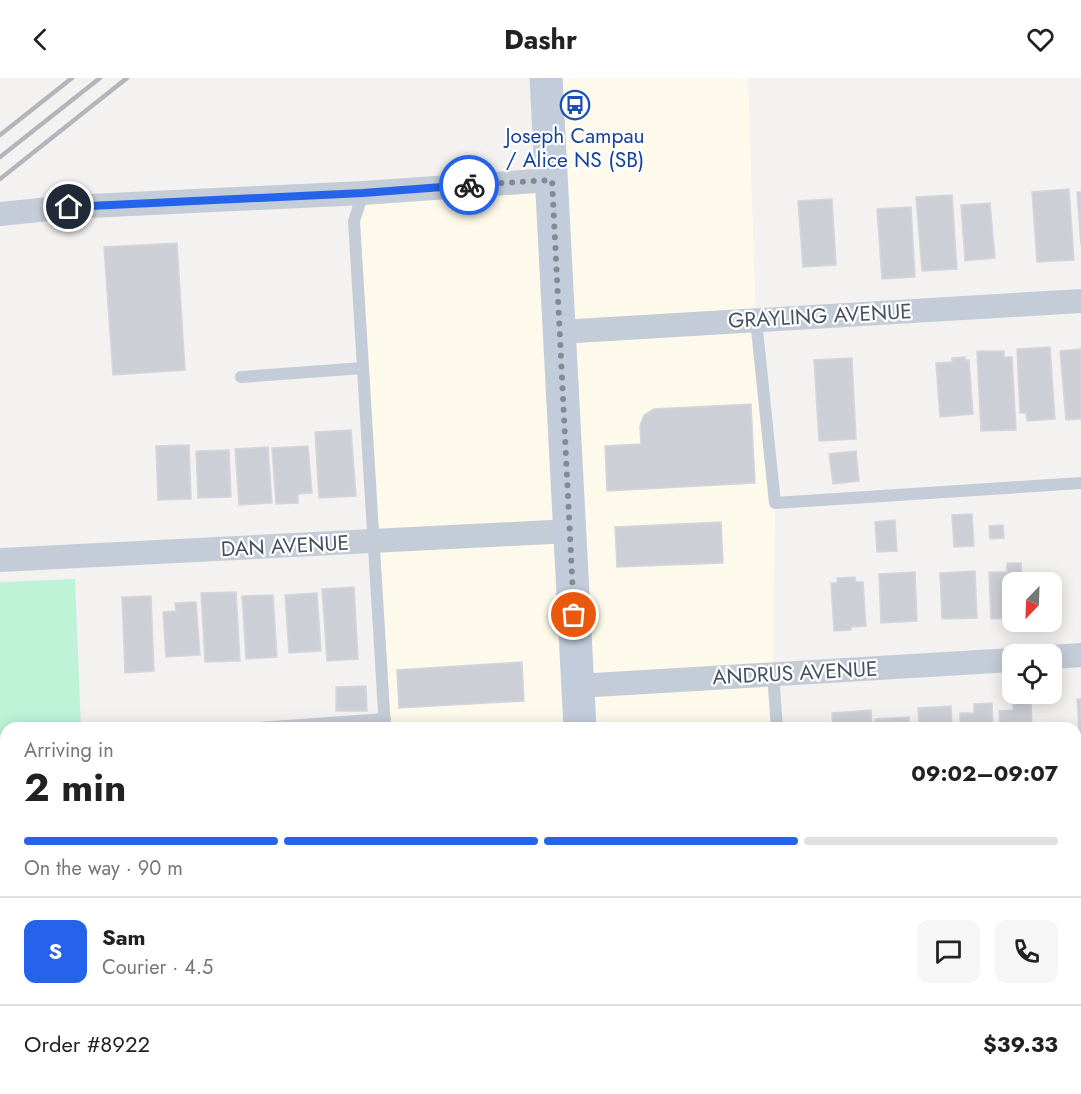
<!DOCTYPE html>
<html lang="en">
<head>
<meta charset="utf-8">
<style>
  body { margin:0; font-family:Jost,sans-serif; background:#f6f6f6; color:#222; height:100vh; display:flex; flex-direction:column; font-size:22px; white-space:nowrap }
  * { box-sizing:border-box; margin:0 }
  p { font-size:20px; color:#767676 }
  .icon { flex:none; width:33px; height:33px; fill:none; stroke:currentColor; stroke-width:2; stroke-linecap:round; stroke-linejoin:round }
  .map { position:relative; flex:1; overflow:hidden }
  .panel { position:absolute; left:0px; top:644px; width:1082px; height:374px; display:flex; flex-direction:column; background:#fff; border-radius:18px 18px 0 0; box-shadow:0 3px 15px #0003 }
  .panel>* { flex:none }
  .needle { width:39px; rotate:203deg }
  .buttons { position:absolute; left:1002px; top:494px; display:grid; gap:12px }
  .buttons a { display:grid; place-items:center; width:60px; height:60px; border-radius:12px; background:#fff; box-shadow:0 3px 15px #0003; font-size:30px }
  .pin { position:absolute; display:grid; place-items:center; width:51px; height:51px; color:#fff; margin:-26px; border:3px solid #fff; border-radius:50%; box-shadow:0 2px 6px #0007 }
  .courier { position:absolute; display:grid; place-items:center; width:60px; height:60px; margin:-30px; border:4px solid #2563eb; border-radius:50%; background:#fff; color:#222; box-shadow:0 2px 8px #0007 }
  .overview em { font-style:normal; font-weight:700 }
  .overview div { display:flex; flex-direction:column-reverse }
  .overview { display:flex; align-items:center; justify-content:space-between; height:102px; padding:0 24px }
  h1 { font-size:39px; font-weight:700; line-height:45px }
  .bar { display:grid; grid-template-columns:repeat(4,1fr); gap:9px 6px; align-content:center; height:72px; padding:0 24px }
  .bar i { height:8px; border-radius:4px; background:#e0e0e0 }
  .bar .active { background:#2563eb }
  .bar p { grid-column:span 4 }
  .line { display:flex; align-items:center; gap:15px; padding:0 24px; border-top:2px solid #e0e0e0 }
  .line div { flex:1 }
  .round { display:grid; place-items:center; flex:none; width:63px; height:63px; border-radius:12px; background:#f6f6f6 }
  header { display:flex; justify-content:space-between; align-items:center; height:78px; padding:0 24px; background:#fff; font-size:27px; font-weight:700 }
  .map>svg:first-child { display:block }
</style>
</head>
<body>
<header><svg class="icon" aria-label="back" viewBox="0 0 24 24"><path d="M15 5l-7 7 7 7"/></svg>Dashr<svg class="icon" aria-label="heart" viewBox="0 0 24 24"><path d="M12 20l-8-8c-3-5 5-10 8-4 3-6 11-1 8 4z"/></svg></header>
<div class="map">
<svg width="1081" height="1016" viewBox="0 0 1081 1016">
  <rect width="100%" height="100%" fill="#f4f1f1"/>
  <g fill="#fefaeb">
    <path d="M546,0H748L756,242L775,425L773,596L777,649H385L354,143L363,115L551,102Z"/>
    <path d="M600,1011H967L968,1016H600Z"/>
  </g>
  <path fill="#bef3d8" d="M75,501L81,649L6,650V1011H548V1016H0V504Z"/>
  <g fill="#cdcfd7" stroke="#d5d6dd" stroke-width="1.5">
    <path d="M1069,111L1074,182L1037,184L1032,114Z"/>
    <path d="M1077,114H1081V167Z"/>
    <path d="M952,117L957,191L922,193L916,119Z"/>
    <path d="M832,121L836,187L803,189L798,123Z"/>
    <path d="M990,125L995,180L965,183L961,127Z"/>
    <path d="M911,129L915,199L882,201L877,131Z"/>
    <path d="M177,165L185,292L113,297L104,169Z"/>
    <path d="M1050,269L1055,341L1027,343L1026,335H1020L1017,271Z"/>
    <path d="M1081,271V341L1066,342L1060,273Z"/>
    <path d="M977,273H1004V279H1012L1016,352L981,353Z"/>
    <path d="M965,279V282H969L973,336L940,339L936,285L952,284V280Z"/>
    <path d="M852,280L856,361L819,363L814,282Z"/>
    <path d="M751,326L755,405L607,413L605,368L641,366L640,348L644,337L654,331Z"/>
    <path d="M351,352L356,418L319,420L315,354Z"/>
    <path d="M189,367L191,421L158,422L156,368Z"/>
    <path d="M308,368L312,415L298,416V425L276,426L272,370Z"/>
    <path d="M268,369L272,425L239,427L235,371Z"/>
    <path d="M229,372L231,419L198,420L196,373Z"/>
    <path d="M856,373L859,403L833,406L829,376Z"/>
    <path d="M972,436L974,468L954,469L952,437Z"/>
    <path d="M895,442L897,473L877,474L875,444Z"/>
    <path d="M721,444L723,485L617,489L615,449Z"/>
    <path d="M1003,447L1004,460L990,461L989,448Z"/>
    <path d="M1007,485H1021L1022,504H1012V540L991,541L989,494H1007Z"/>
    <path d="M975,493L977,540L942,541L940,495Z"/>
    <path d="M915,494L917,543L881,545L879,496Z"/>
    <path d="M855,499L856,504H863L866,548L851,549V552L834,553L831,505H837V500Z"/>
    <path d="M354,509L358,581L327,583L322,511Z"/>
    <path d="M236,514L240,583L205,584L201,515Z"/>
    <path d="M317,515L321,573L289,575L285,517Z"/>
    <path d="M273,517L277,579L246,581L242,518Z"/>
    <path d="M151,518L154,593L125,595L122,519Z"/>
    <path d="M196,524L200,577L166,579L163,534L176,533L175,525Z"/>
    <path d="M522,584L524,623L399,630L397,592Z"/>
    <path d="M366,608L367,633H336V609Z"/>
    <path d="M1077,621H1081V680Z"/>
    <path d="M1031,622L1032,650H1000L999,633L1013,632V623Z"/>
    <path d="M992,625L993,650H960V635H974V626Z"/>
    <path d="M951,628L952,650H919L918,630Z"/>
    <path d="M871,632L872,650H833L832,635Z"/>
    <path d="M909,639L910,650H875V641Z"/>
    <rect x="981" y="1011" width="35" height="5"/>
    <rect x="1023" y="1011" width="32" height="5"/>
  </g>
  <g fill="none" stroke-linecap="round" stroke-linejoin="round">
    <g stroke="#c4ccd7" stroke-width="12">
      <path d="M363,115L354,143L385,650"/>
      <path d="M756,242L775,425L1081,405"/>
      <path d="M241,299L363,290"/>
      <path d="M773,596L777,650"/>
      <path d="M258,650L385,641"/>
      <path d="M6,682L2,686L1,693L6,698"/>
      <path d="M1076,761L1081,760"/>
    </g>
    <g stroke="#c4ccd7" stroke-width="24">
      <path d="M0,136L69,129L363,115L551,102"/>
      <path d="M559,254L1081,223"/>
      <path d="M0,482L570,453"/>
      <path d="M1052,579L1081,577"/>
      <path d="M578,608L1012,582"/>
      <path d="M1076,934H1081"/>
    </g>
    <g stroke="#c3ccdb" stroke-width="33">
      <path d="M546,0L580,650"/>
      <path d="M600,1011V1016"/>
    </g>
    <g stroke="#b3b5bc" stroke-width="4.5">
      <path d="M0,57L72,0"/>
      <path d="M0,79L100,0"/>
      <path d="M0,101L127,0"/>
    </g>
  </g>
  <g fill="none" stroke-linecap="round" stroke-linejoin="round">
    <path stroke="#848a93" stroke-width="6" stroke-dasharray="0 10.8" d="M469,107L552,102L574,537"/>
    <path stroke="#2563eb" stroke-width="8" d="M69,129L363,115L469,107"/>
  </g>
  <defs>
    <g id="bus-ring" transform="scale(1.5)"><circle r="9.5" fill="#fff" stroke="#1a4fb4" stroke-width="1.5"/><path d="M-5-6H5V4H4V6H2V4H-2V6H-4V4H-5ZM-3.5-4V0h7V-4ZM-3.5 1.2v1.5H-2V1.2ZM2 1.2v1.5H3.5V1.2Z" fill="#1a4fb4"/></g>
  </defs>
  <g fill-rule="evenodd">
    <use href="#bus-ring" x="575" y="27"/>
  </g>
  <g text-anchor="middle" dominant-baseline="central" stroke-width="4.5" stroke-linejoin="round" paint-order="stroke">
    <g font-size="21" fill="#164399" stroke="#fff">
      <text x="575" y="58">Joseph Campau<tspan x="575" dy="24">/ Alice NS (SB)</tspan></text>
    </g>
    <g font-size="21" fill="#475260" stroke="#fff">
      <text transform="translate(820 238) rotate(-3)">GRAYLING AVENUE</text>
      <text transform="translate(285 468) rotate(-3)">DAN AVENUE</text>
      <text transform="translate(795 595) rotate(-3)">ANDRUS AVENUE</text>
    </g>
  </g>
</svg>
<div class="buttons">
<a><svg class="needle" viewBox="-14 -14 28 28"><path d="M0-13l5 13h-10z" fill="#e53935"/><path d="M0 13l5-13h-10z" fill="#767676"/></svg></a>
<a><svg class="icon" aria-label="locate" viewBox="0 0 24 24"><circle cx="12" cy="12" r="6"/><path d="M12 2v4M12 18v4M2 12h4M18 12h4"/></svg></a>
</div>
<div class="pin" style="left:574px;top:537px;background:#ea580c"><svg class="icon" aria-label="bag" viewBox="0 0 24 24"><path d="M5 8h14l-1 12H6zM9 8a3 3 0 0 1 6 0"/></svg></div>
<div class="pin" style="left:69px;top:129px;background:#1f2937"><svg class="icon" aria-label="home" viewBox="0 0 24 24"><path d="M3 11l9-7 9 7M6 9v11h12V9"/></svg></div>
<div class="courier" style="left:469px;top:107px"><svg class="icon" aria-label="bike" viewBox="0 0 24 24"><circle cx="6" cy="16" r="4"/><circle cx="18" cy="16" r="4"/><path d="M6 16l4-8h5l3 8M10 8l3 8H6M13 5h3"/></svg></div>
<section class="panel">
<div class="overview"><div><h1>2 min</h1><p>Arriving in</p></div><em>09:02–09:07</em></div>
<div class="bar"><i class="active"></i><i class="active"></i><i class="active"></i><i></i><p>On the way · 90 m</p></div>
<div class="line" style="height:108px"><b class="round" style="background:#2563eb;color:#fff">S</b><div><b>Sam</b><p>Courier · 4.5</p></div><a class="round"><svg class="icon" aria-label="chat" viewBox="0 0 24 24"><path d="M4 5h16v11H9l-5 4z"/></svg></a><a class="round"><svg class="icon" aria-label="phone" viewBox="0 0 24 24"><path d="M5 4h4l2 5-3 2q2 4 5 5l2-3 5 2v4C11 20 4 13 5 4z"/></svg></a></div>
<div class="line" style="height:78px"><div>Order #8922</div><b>$39.33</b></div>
</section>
</div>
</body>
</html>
